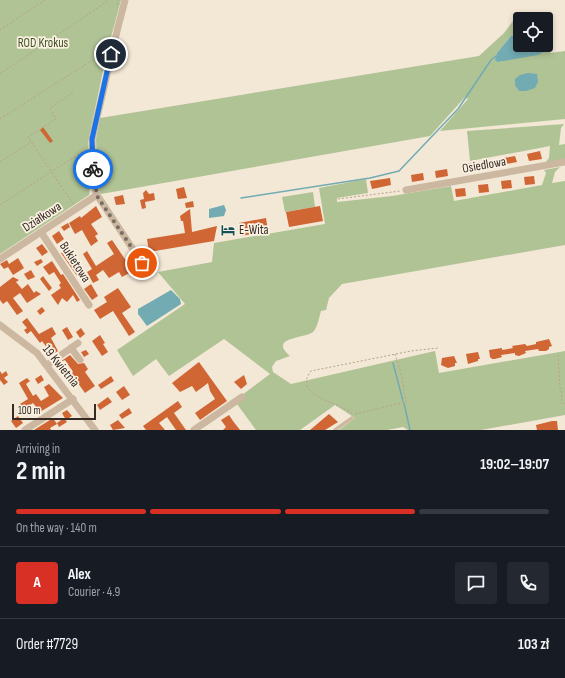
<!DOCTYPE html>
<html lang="en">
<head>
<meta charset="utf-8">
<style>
  body { margin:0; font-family:"Sofia Sans Condensed",sans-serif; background:#242831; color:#f1f3f6; height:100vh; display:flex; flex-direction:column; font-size:15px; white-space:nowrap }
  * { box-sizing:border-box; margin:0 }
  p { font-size:13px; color:#9ea1a6 }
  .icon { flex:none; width:22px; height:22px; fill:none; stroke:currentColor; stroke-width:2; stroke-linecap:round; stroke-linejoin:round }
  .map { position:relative; height:430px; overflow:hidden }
  .panel { display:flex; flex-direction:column; background:#171b24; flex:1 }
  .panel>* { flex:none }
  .controls { position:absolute; left:513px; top:12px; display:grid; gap:8px }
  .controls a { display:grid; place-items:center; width:40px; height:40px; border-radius:4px; background:#171b24; box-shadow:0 2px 6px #0003; font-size:20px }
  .scale { position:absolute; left:12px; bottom:10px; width:84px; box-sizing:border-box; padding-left:4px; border:2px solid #352b24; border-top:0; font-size:11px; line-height:14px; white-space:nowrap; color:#352b24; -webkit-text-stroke:3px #fbf1e2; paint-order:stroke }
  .pin { position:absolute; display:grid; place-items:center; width:34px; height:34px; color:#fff; margin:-17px; border:2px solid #fff; border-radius:50%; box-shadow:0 1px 4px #0007 }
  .courier { position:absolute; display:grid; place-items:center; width:40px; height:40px; margin:-20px; border:3px solid #1a73e8; border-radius:50%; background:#fff; color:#222; box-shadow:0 1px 5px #0007 }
  .headline em { font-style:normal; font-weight:700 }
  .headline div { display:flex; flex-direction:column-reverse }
  .headline { display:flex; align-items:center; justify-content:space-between; height:68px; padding:0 16px }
  h1 { font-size:26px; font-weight:700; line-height:30px }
  .bar { display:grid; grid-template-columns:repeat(4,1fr); gap:6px 4px; align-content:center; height:48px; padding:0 16px }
  .bar i { height:5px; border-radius:3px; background:#363941 }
  .bar .on { background:#d93025 }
  .bar p { grid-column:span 4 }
  .line { display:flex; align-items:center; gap:10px; padding:0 16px; border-top:1px solid #363941 }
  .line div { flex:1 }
  .round { display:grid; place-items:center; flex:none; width:42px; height:42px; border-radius:4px; background:#242831 }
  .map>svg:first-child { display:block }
</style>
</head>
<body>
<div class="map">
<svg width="565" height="430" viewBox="0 0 565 430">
  <rect width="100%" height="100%" fill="#f3e7d6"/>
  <g fill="#b0c395">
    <path d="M0,0H121L107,52L88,142L90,187L89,195L0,254Z"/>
    <path d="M520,19V34L511,36L497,53L496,60L499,62L545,51L546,27L550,53L565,51V119L440,131L468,99L465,97L430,136L101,194L98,189L96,139L100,118L479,56L504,33L513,21Z"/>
    <path d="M564,124L561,128L559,145L565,144V159L545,163L549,158L550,146L470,161L467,131Z"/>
    <path d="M560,167L555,172L552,183L565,181V245L342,284L329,298L326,310L321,311C319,317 318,327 313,332C307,338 267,337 290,356L276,361L272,367L273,372L291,384L435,351L439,373L565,351V415L481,430H408L403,427L387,430H339L355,418L335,405L300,430H256L237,404L242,395L270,374L224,339L169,376L156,359L133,376L117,350L185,304L158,272L212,262L214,243L325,224L319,188L366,179L368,193L337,198V202L392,196L451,186L454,201L542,185L546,173L544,170Z"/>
    <path d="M313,192L315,207L285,212L282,197Z"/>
  </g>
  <g fill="#72abb2">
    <path d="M520,34V45H544L545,51L538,55L498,62L495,60L497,53L511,36Z"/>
    <path d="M528,73L537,74L538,82L535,88L526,91H519L515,85V79L520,75Z"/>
    <path d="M224,205L226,210L224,216L209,218V209Z"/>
    <path d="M171,290L180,299L181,304L147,326L138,314V309Z"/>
  </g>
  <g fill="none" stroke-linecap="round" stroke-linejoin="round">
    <g stroke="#72abb2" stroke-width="1.5">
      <path d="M241,198L370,178L399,171L458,109L491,60L496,56"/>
      <path d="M393,363L403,401"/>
      <path d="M404,403L410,430"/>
    </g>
  </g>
  <g fill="#d16635">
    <path d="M43,127L53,141L50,143L40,130Z"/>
    <path d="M540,151L542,159L529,161L527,154Z"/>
    <path d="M515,156L517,162L506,164L504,158Z"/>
    <path d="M482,162L483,169L465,172L464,164Z"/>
    <path d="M447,169L448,176L436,178L435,171Z"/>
    <path d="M423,173L424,180L412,182L411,175Z"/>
    <path d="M534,176L535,184L525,185L524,177Z"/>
    <path d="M390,178L391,185L372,189L370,181Z"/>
    <path d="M511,180L512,188L502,189L501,181Z"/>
    <path d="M488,184L489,192L479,193L478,185Z"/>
    <path d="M184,187L187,198L178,199L176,189Z"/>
    <path d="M465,188L466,196L456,197L455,189Z"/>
    <path d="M146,190L149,194L154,193L155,200L145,202L146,208L142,209L140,200L144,199L143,193Z"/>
    <path d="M123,195L125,204L116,205L114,197Z"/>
    <path d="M193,201L194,207L186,208L185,203Z"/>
    <path d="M96,206L102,217L91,224L98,234L95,236L98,241L91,246L82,230L75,234L69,223L80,216L81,218Z"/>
    <path d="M320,206L323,221L289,227L286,212Z"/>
    <path d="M190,209L192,232L217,226L214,241L149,252L147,239L185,233L183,221H181L180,216Z"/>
    <path d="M266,218L268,231L241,236L239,223Z"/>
    <path d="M68,223L70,227L64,231L61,227Z"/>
    <path d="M59,231L64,239L57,244L52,236Z"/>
    <path d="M112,240L133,271L122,277L119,272L109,278L103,270L96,275L99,280L93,283L87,272L92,269L83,254L87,251L96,266L114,254L107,243Z"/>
    <path d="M42,244L48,252L42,256L36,248Z"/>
    <path d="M68,250L72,257L75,255L77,259L75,260L83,273L77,276L61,253Z"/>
    <path d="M18,258L24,268L13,275L8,267L4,269L0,264L7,260L9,264Z"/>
    <path d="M41,259L43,262L37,266L34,262Z"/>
    <path d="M52,261L61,275L63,274L80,300L77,302L73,295L67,302L62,298L58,305L51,295L61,288L59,285L61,283L54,272L49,275L43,267Z"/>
    <path d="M31,270L35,277L28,280L24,274Z"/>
    <path d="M43,276L52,288L49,291L40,279Z"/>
    <path d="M13,277L19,280L16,282L22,289L28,284L34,293L36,291L41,294L27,303L20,293L13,298L23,311L17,315L7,301L3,304L0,300V287Z"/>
    <path d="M91,284L98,296L92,300L84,289Z"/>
    <path d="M118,288L131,307L122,313L135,332L129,336L113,311L100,319L94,310L107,302L104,297Z"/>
    <path d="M42,307L45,311L40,315L37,311Z"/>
    <path d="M27,318L39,334L52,327L56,334L51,338L58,351L54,354L53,352L51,353L42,341L40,343L31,331L27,334L24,330L27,328L22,322Z"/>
    <path d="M67,327L73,337L68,340L62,330Z"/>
    <path d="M81,328L85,334L80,338L76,332Z"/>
    <path d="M100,335L105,343L103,344L108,352L102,356L92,341Z"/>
    <path d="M549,339L552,346L549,347V349L546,351H539L538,349L525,351L526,353L519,356L515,355V353L501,355L502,357L495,359H492L490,357L489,350L502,348V350L508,349L513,348L512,346L525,344L527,346L536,344V342Z"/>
    <path d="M86,350L89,354L84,357L81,352Z"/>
    <path d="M478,352L480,359H478V361L468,364L466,354Z"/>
    <path d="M70,355L78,364L84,363L88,369L85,372L95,386L85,393L75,379L73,381L71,377L72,376L71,374L73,372L65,360L60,362Z"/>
    <path d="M454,356L457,363H455V366L448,368L441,365L442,358Z"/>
    <path d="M199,362L227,401L200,420L195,413L215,399L210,391L208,383L196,392L192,386L180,392L172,383Z"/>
    <path d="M0,371L2,374L6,371L8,375L4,378L8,382L4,385L0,380Z"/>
    <path d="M41,375L44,380L38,384L35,379Z"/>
    <path d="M244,375L247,384L241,389L234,382Z"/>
    <path d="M111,376L114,381L101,389L98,385Z"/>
    <path d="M27,378L30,381L26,384L33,396L36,394L41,401L49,396L44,387L49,384L63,398L40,412L33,403L24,409L20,404L28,399L19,383Z"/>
    <path d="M124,386L130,395L122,400L116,392Z"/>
    <path d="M108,397L112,402L100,410L97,405Z"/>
    <path d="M178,401L182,407L174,413L186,430H176L167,417L159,423L165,430H146L143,426Z"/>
    <path d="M129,408L132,413L122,419L119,415Z"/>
    <path d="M67,410L72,416L66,420L62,413Z"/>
    <path d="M329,414L338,422L325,430H310Z"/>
    <path d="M229,415L233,421L240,430H223L226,427L221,420Z"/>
    <path d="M18,416L23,423L16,428L11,421Z"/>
    <path d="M53,418L57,424L50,428L51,430H34Z"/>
    <path d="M64,418L67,422L59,427L57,423Z"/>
    <path d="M118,420L125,428L113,430L110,425Z"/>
    <path d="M552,421H557L558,430H537L536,425Z"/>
  </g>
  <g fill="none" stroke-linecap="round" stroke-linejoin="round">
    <g stroke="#b8a18b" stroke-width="1" stroke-dasharray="2 2" stroke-linecap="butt">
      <path d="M117,5L118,0"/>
      <path d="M0,30L45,0"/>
      <path d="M0,74L109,0"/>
      <path d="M0,119L105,52L109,37"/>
      <path d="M0,162L31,142"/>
      <path d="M338,199L400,191"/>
      <path d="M73,204L28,137L56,119L50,108L74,92"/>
      <path d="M0,205L85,150"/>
      <path d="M558,355L560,388L562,395L561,403L565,404"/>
      <path d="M352,413C337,402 292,395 311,371L411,351L438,348"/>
      <path d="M355,414L406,402L402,377L395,354"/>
    </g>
    <path stroke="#ccb8a1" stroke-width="3.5" d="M335,430L352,418"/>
    <g stroke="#ccb8a1" stroke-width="7">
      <path d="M125,0L118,27L92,139L93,182L97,195L142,263"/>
      <path d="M406,190L565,162"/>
      <path d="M41,232L89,305"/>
      <path d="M0,259L97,195"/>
      <path d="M0,325L37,353L95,430"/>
      <path d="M71,348L80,360"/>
      <path d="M47,365L78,343"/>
      <path d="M25,430L73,399"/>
      <path d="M194,430L242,397"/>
    </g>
  </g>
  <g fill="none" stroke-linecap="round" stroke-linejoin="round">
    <path stroke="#786d62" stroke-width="4" stroke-dasharray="0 7.2" d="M93,169L97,196L142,263"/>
    <path stroke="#1a73e8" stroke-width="5" d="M93,169L92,139L111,54"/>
  </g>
  <defs>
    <g id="hotel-bare" transform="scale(1.08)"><path d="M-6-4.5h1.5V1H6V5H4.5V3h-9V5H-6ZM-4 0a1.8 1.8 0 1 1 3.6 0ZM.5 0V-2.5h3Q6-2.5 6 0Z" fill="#17515a" stroke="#fbf1e2" stroke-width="2.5" paint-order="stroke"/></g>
  </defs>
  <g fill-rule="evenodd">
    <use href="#hotel-bare" x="228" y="230"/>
  </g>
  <g text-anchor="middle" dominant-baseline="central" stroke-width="3.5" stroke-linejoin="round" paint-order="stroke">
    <g font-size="13" fill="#415626" stroke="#fbf1e2">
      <text x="43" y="43">ROD Krokus</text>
    </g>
    <g font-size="13" fill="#352b24" stroke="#fbf1e2">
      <text transform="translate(484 165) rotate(-10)">Osiedlowa</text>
      <text transform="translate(42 217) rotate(-33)">Działkowa</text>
      <text transform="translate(75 262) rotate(57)">Bukietowa</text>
      <text transform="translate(61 366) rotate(51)">19 Kwietnia</text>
    </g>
    <g font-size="13" fill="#352b24" stroke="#fbf1e2" text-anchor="start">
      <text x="239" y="230">E-Wita</text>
    </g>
  </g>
</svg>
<div class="controls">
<a><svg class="icon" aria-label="locate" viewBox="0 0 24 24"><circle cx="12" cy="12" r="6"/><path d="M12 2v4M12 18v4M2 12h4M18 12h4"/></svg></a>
</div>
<div class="scale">100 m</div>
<div class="pin" style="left:142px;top:263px;background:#ea580c"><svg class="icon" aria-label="bag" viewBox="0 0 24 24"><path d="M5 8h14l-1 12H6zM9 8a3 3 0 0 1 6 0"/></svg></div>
<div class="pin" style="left:111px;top:54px;background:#1f2937"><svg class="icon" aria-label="home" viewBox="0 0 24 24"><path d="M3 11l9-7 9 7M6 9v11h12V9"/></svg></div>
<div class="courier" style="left:93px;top:169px"><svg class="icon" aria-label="bike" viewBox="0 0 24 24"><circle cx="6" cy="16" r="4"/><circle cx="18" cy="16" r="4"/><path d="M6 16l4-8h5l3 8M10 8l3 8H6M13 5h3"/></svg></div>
</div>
<section class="panel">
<div class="headline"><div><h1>2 min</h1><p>Arriving in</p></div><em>19:02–19:07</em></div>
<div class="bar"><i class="on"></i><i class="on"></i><i class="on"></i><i></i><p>On the way · 140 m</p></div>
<div class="line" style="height:72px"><b class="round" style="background:#d93025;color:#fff">A</b><div><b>Alex</b><p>Courier · 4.9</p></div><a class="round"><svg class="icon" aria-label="chat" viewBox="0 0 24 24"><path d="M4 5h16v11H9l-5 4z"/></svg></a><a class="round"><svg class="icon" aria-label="phone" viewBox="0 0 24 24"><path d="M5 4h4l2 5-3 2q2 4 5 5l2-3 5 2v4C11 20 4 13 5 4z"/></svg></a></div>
<div class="line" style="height:52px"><div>Order #7729</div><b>103 zł</b></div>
</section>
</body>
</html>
